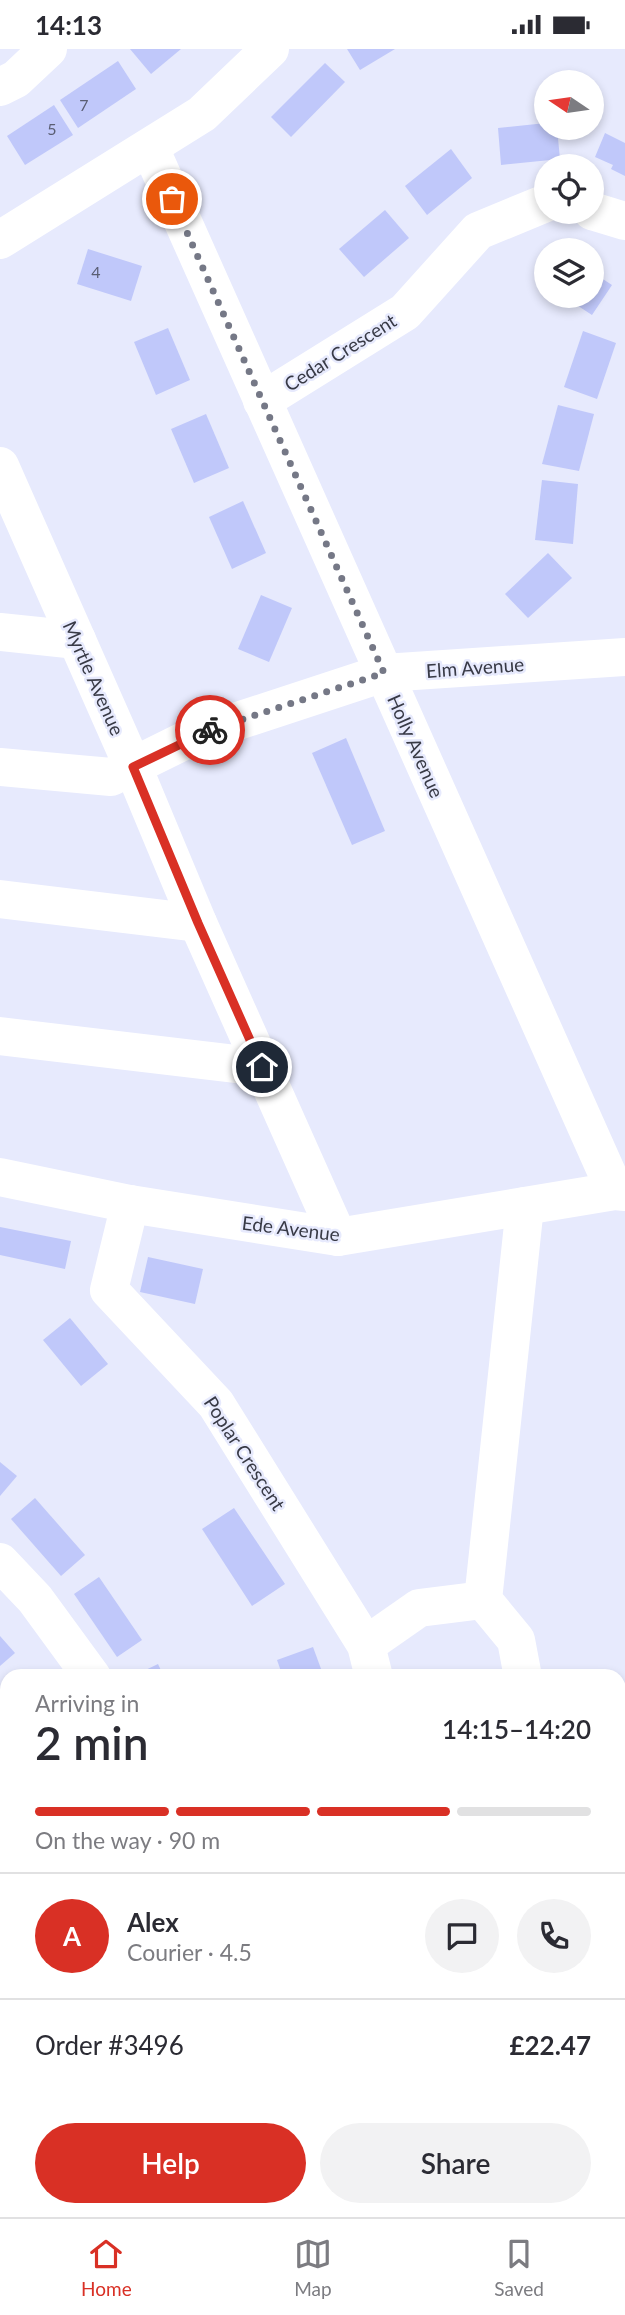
<!DOCTYPE html>
<html lang="en">
<head>
<meta charset="utf-8">
<style>
  body { margin:0; font-family:Lato,sans-serif; background:#f2f2f3; color:#2b2b33; height:100vh; display:flex; flex-direction:column; font-size:26px; white-space:nowrap }
  * { box-sizing:border-box; margin:0 }
  p { font-size:23px; color:#7c7c81 }
  .icon { flex:none; width:38px; height:38px; fill:none; stroke:currentColor; stroke-width:2; stroke-linecap:round; stroke-linejoin:round }
  .map { position:relative; flex:1; overflow:hidden }
  .details { position:absolute; left:0px; top:1620px; width:626px; height:548px; display:flex; flex-direction:column; background:#fff; border-radius:21px 21px 0 0; box-shadow:0 4px 10px #0003 }
  .details>* { flex:none }
  .needle { width:46px; rotate:283deg }
  .fabs { position:absolute; left:534px; top:21px; display:grid; gap:14px }
  .fabs a { display:grid; place-items:center; width:70px; height:70px; border-radius:50%; background:#fff; box-shadow:0 4px 10px #0003; font-size:35px }
  .pin { position:absolute; display:grid; place-items:center; width:60px; height:60px; color:#fff; margin:-30px; border:4px solid #fff; border-radius:50%; box-shadow:0 2px 7px #0007 }
  .courier { position:absolute; display:grid; place-items:center; width:70px; height:70px; margin:-35px; border:5px solid #d93025; border-radius:50%; background:#fff; color:#222; box-shadow:0 2px 9px #0007 }
  .head em { font-style:normal; font-weight:600 }
  .head div { display:flex; flex-direction:column-reverse }
  .head { display:flex; align-items:center; justify-content:space-between; height:119px; padding:0 35px }
  h1 { font-size:46px; font-weight:600; line-height:52px }
  .bar { display:grid; grid-template-columns:repeat(4,1fr); gap:10px 7px; align-content:center; height:84px; padding:0 35px }
  .bar i { height:9px; border-radius:5px; background:#e1e1e2 }
  .bar .active { background:#d93025 }
  .bar p { grid-column:span 4 }
  .line { display:flex; align-items:center; gap:18px; padding:0 35px; border-top:2px solid #e1e1e2 }
  .line div { flex:1 }
  .round { display:grid; place-items:center; flex:none; width:74px; height:74px; border-radius:37px; background:#f2f2f3 }
  .cta { display:flex; gap:14px; margin-top:auto; padding:14px 35px }
  .cta a { flex:1; height:80px; border-radius:42px; background:#d93025; color:#fff; font-size:28px; font-weight:600; line-height:80px; text-align:center }
  .cta a+a { background:#f2f2f3; color:#2b2b33 }
  .status { display:flex; justify-content:space-between; align-items:center; height:49px; padding:0 35px; background:#fff; direction:ltr }
  .status svg { height:19px; fill:currentColor }
  .tab-bar { display:flex; justify-content:space-around; align-items:center; height:98px; border-top:2px solid #e1e1e2; background:#fff; font-size:19px; color:#7c7c81 }
  .tab-bar a { display:grid; justify-items:center; gap:4px }
  .tab-bar .active { color:#d93025 }
  .map>svg:first-child { display:block }
</style>
</head>
<body>
<div class="status"><b>14:13</b><svg viewBox="0 0 49 12"><path d="M0 12V9h3v3zM5 12V6h3v6zM10 12V3h3v9zM15 12V0h3v12zM26 1h20v11H26zM47 4h2v5h-2z"/></svg></div>
<div class="map">
<svg width="625" height="2168" viewBox="0 0 625 2168">
  <rect width="100%" height="100%" fill="#e7eafd"/>
  <g fill="#c0c8fa">
    <path d="M130,0H181L151,25Z"/>
    <path d="M347,0H395L360,21Z"/>
    <path d="M118,12L136,40L78,79L60,51Z"/>
    <path d="M325,14L345,33L291,88L271,68Z"/>
    <path d="M54,56L73,86L25,116L7,87Z"/>
    <path d="M546,74V79H557L560,110L501,116L498,79Z"/>
    <path d="M605,84L625,94V127L611,120L613,116L595,108Z"/>
    <path d="M451,100L472,129L427,166L405,137Z"/>
    <path d="M385,161L409,189L364,228L339,200Z"/>
    <path d="M88,200L142,217L131,252L77,235Z"/>
    <path d="M592,223L612,236L592,266L563,247H592Z"/>
    <path d="M168,279L190,331L156,346L134,293Z"/>
    <path d="M583,282L616,294L597,350L564,338Z"/>
    <path d="M558,356L594,365L579,422L542,415Z"/>
    <path d="M206,365L229,419L194,434L171,380Z"/>
    <path d="M542,431L578,435L573,495L535,491Z"/>
    <path d="M243,452L266,504L232,520L209,468Z"/>
    <path d="M548,504L572,529L528,569L505,545Z"/>
    <path d="M261,546L292,559L269,613L238,600Z"/>
    <path d="M346,689L385,782L352,796L312,704Z"/>
    <path d="M0,1178L71,1192L65,1220L0,1206Z"/>
    <path d="M148,1208L203,1220L195,1255L140,1243Z"/>
    <path d="M70,1269L108,1315L81,1337L43,1291Z"/>
    <path d="M0,1413L17,1427L0,1447Z"/>
    <path d="M35,1449L85,1506L61,1527L11,1470Z"/>
    <path d="M234,1459L285,1535L252,1557L202,1480Z"/>
    <path d="M99,1528L142,1591L117,1608L74,1545Z"/>
    <path d="M0,1587L15,1604L0,1617Z"/>
    <path d="M313,1598L324,1628H283L277,1611Z"/>
    <path d="M158,1615L164,1628H131Z"/>
    <path d="M620,1810L625,1814V1852L620,1860Z"/>
    <path d="M0,1917L7,1920V1960L0,1977Z"/>
    <path d="M0,2087L7,2088V2125L0,2124Z"/>
    <path d="M465,2161H499V2162L482,2168H467Z"/>
  </g>
  <g fill="none" stroke-linecap="round" stroke-linejoin="round">
    <g stroke="#fff" stroke-width="38">
      <path d="M0,38L16,30L48,0"/>
      <path d="M150,99L615,1142"/>
      <path d="M592,162L625,172"/>
      <path d="M0,191L202,65L270,0"/>
      <path d="M262,352L405,263L478,182L546,154"/>
      <path d="M0,417L133,718L198,874L338,1188"/>
      <path d="M0,583L77,591"/>
      <path d="M0,718L111,728L198,685L384,624L625,608"/>
      <path d="M0,850L198,874"/>
      <path d="M0,987L262,1018"/>
      <path d="M0,1128L130,1155L338,1188L615,1142L625,1143"/>
      <path d="M130,1155L109,1241L216,1355L366,1596L374,1628"/>
      <path d="M0,1513L35,1550L92,1628"/>
      <path d="M366,1596L419,1559L483,1551"/>
      <path d="M523,1628L516,1591L483,1551L525,1157"/>
      <path d="M620,1943L625,1937"/>
      <path d="M280,2168L281,2161"/>
    </g>
  </g>
  <g fill="none" stroke-linecap="round" stroke-linejoin="round">
    <path stroke="#757886" stroke-width="7" stroke-dasharray="0 12.6" d="M172,150L384,624L210,681"/>
    <path stroke="#d93025" stroke-width="9" d="M210,681L133,718L198,874L262,1018"/>
  </g>
  <g text-anchor="middle" dominant-baseline="central" stroke-width="5" stroke-linejoin="round" paint-order="stroke">
    <g font-size="16" fill="#5a5e73">
      <text x="84" y="55">7</text>
      <text x="52" y="79">5</text>
      <text x="96" y="222">4</text>
    </g>
    <g font-size="19" fill="#383a46" stroke="#e7eafd">
      <text transform="translate(340 303) rotate(-32)">Cedar Crescent</text>
      <text transform="translate(475 618) rotate(-4)">Elm Avenue</text>
      <text transform="translate(94 629) rotate(66)">Myrtle Avenue</text>
      <text transform="translate(416 697) rotate(66)">Holly Avenue</text>
      <text transform="translate(291 1179) rotate(7)">Ede Avenue</text>
      <text transform="translate(245 1404) rotate(57)">Poplar Crescent</text>
    </g>
  </g>
</svg>
<div class="fabs">
<a><svg class="needle" viewBox="-14 -14 28 28"><path d="M0-13l5 13h-10z" fill="#e53935"/><path d="M0 13l5-13h-10z" fill="#7c7c81"/></svg></a>
<a><svg class="icon" aria-label="locate" viewBox="0 0 24 24"><circle cx="12" cy="12" r="6"/><path d="M12 2v4M12 18v4M2 12h4M18 12h4"/></svg></a>
<a><svg class="icon" aria-label="layers" viewBox="0 0 24 24"><path d="M12 4l9 5-9 5-9-5zM3 14l9 5 9-5"/></svg></a>
</div>
<div class="pin" style="left:172px;top:150px;background:#ea580c"><svg class="icon" aria-label="bag" viewBox="0 0 24 24"><path d="M5 8h14l-1 12H6zM9 8a3 3 0 0 1 6 0"/></svg></div>
<div class="pin" style="left:262px;top:1018px;background:#1f2937"><svg class="icon" aria-label="home" viewBox="0 0 24 24"><path d="M3 11l9-7 9 7M6 9v11h12V9"/></svg></div>
<div class="courier" style="left:210px;top:681px"><svg class="icon" aria-label="bike" viewBox="0 0 24 24"><circle cx="6" cy="16" r="4"/><circle cx="18" cy="16" r="4"/><path d="M6 16l4-8h5l3 8M10 8l3 8H6M13 5h3"/></svg></div>
<section class="details">
<div class="head"><div><h1>2 min</h1><p>Arriving in</p></div><em>14:15–14:20</em></div>
<div class="bar"><i class="active"></i><i class="active"></i><i class="active"></i><i></i><p>On the way · 90 m</p></div>
<div class="line" style="height:126px"><b class="round" style="background:#d93025;color:#fff">A</b><div><b>Alex</b><p>Courier · 4.5</p></div><a class="round"><svg class="icon" aria-label="chat" viewBox="0 0 24 24"><path d="M4 5h16v11H9l-5 4z"/></svg></a><a class="round"><svg class="icon" aria-label="phone" viewBox="0 0 24 24"><path d="M5 4h4l2 5-3 2q2 4 5 5l2-3 5 2v4C11 20 4 13 5 4z"/></svg></a></div>
<div class="line" style="height:91px"><div>Order #3496</div><b>£22.47</b></div>
<div class="cta"><a>Help</a><a>Share</a></div>
</section>
</div>
<nav class="tab-bar">
<a class="active"><svg class="icon" aria-label="home" viewBox="0 0 24 24"><path d="M3 11l9-7 9 7M6 9v11h12V9"/></svg>Home</a>
<a><svg class="icon" aria-label="map" viewBox="0 0 24 24"><path d="M3 6l6-2 6 2 6-2v14l-6 2-6-2-6 2zM9 4v14M15 6v14"/></svg>Map</a>
<a><svg class="icon" aria-label="saved" viewBox="0 0 24 24"><path d="M7 4h10v16l-5-4-5 4z"/></svg>Saved</a>
</nav>
</body>
</html>
